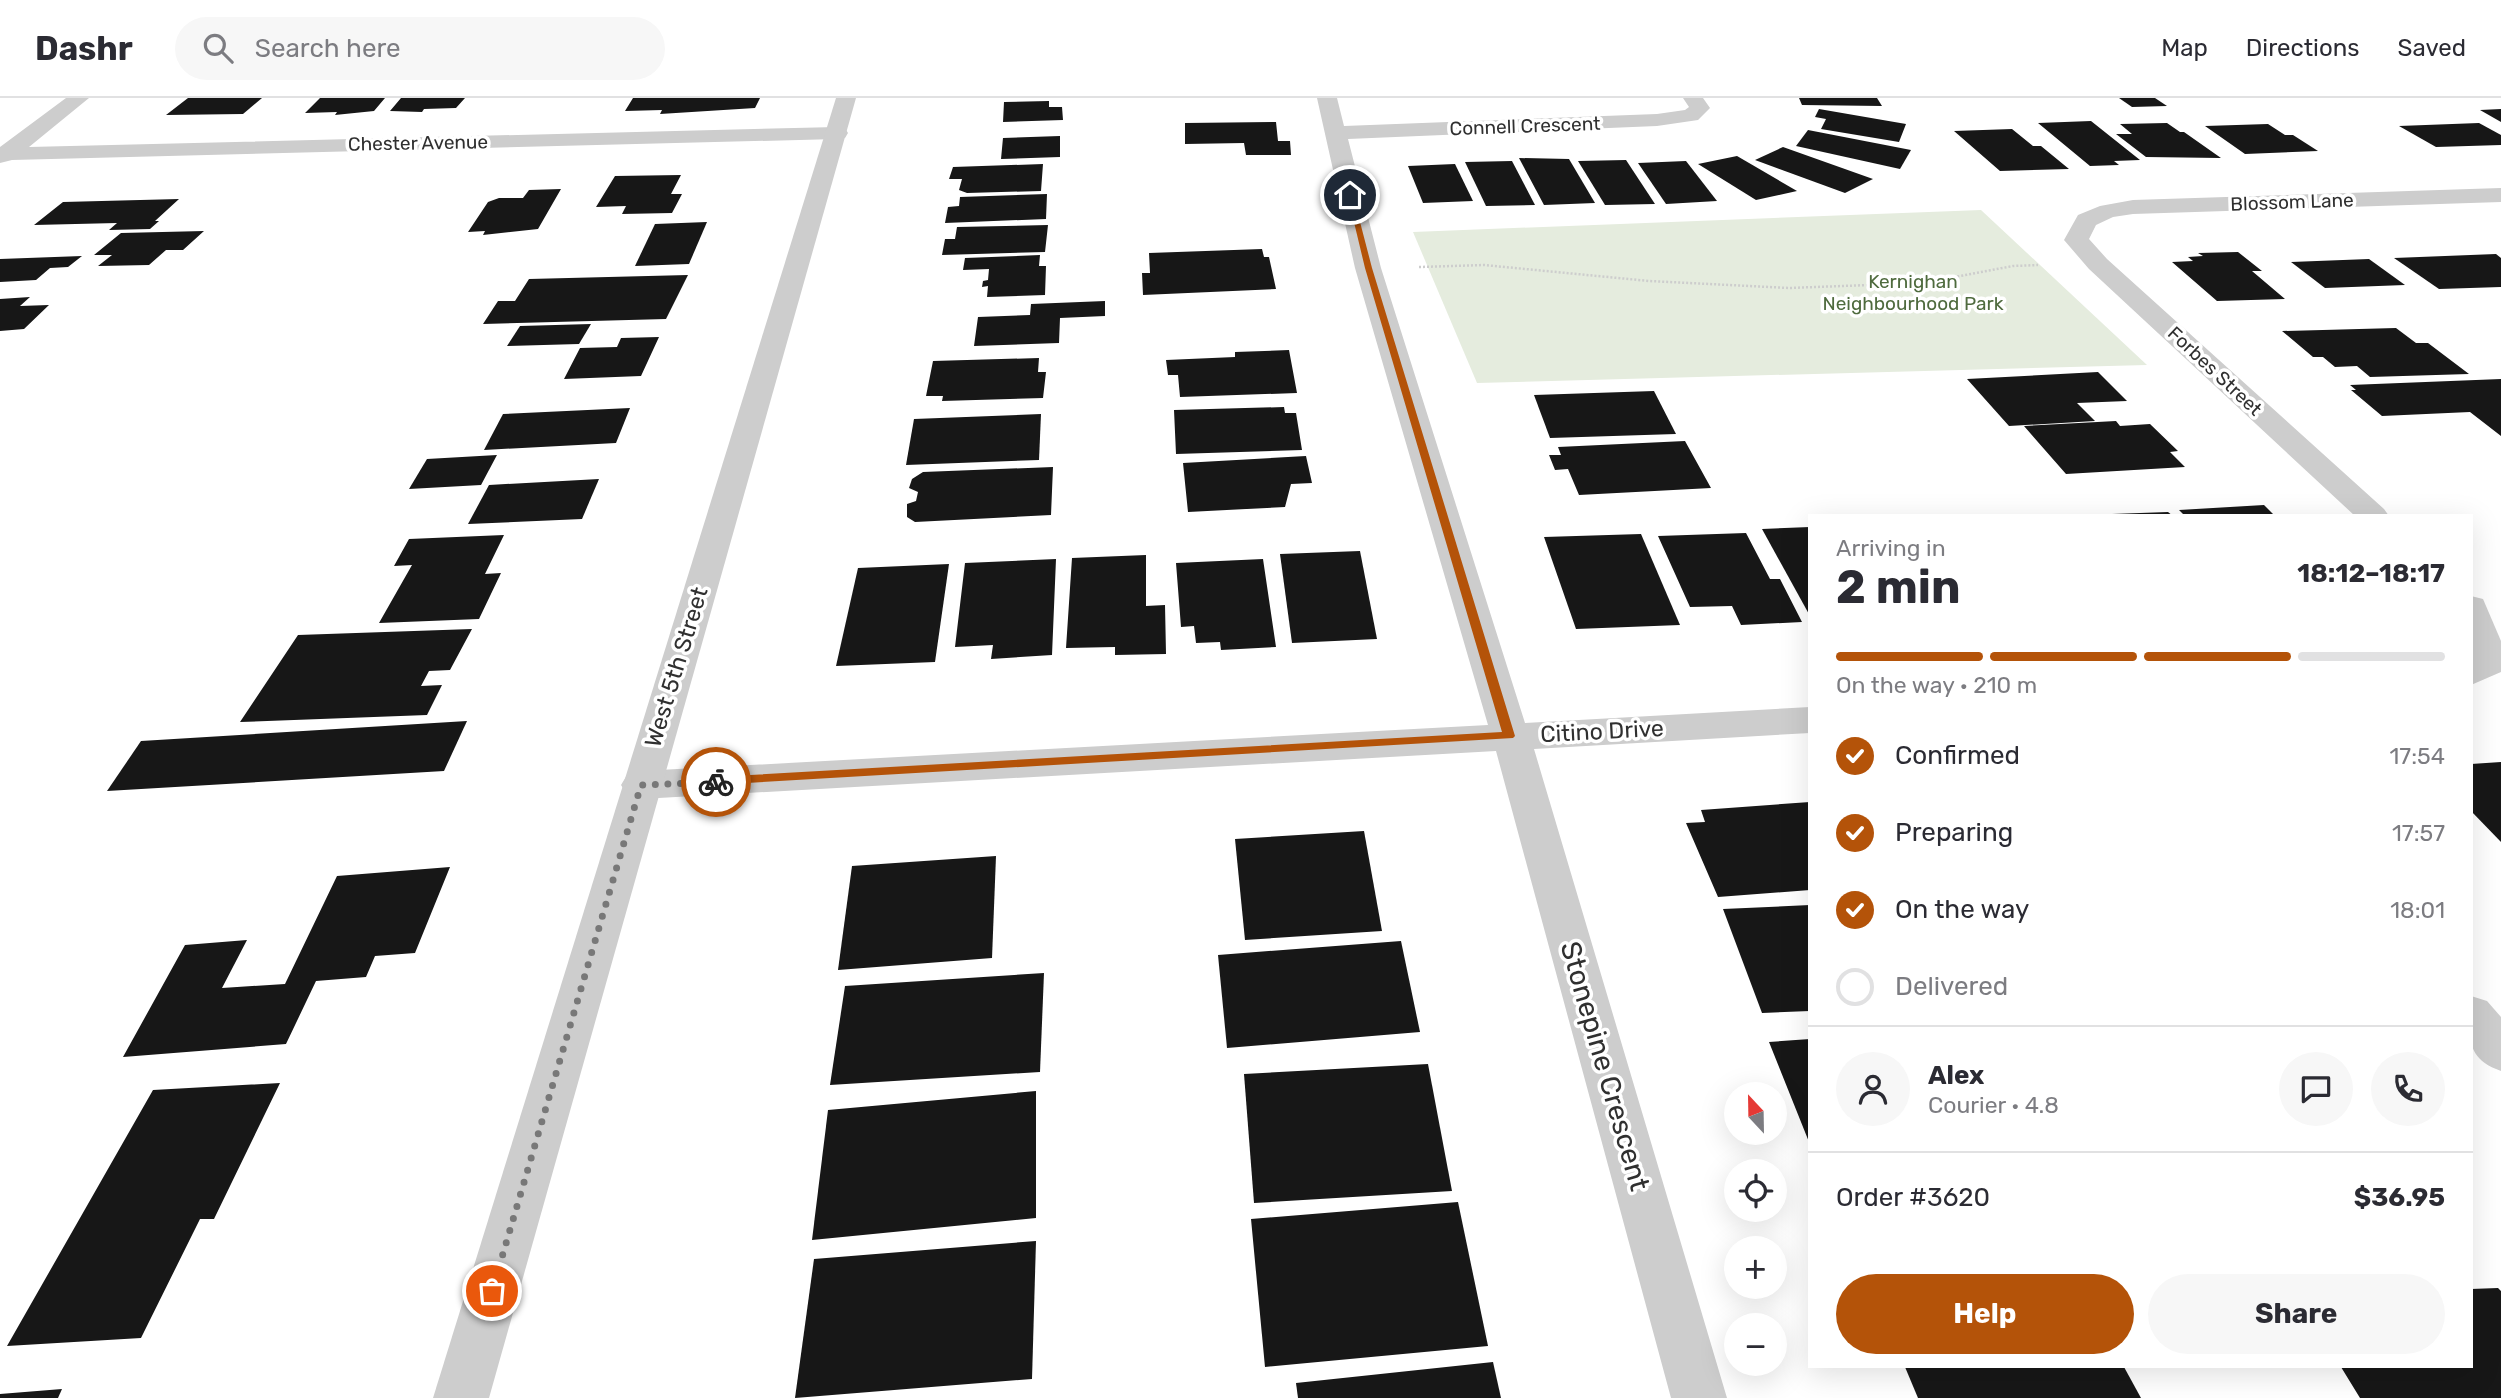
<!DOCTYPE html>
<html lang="en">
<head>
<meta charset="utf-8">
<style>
  body { margin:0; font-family:Rubik,sans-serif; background:#f7f7f7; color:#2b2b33; height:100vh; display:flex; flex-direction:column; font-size:26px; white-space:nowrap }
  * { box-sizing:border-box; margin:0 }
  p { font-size:23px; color:#7c7c81 }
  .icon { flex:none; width:38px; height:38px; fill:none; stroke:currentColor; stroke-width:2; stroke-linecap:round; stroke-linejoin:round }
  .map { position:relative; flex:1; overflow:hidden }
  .side { position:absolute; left:1808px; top:416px; width:665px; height:854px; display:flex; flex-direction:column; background:#fff; border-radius:0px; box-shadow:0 7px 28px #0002 }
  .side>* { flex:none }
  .needle { width:46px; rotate:338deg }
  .buttons { position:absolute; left:1724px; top:984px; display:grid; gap:14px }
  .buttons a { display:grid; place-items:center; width:63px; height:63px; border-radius:50%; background:#fff; box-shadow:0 7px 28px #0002; font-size:35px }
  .pin { position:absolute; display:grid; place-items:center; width:60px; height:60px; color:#fff; margin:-30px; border:4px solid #fff; border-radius:50%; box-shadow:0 2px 7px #0007 }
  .courier { position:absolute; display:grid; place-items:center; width:70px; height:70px; margin:-35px; border:5px solid #b45309; border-radius:50%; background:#fff; color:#222; box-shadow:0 2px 9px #0007 }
  .headline em { font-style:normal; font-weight:700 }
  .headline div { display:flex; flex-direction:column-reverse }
  .headline { display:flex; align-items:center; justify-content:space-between; height:119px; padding:0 28px }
  h1 { font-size:46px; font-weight:700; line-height:52px }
  .bar { display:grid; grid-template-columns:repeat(4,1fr); gap:10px 7px; align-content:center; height:84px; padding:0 28px }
  .bar i { height:9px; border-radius:5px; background:#e1e1e2 }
  .bar .on { background:#b45309 }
  .bar p { grid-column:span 4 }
  .line { display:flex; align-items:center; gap:18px; padding:0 28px; border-top:2px solid #e1e1e2 }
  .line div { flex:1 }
  .round { display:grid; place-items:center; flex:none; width:74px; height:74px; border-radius:37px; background:#f7f7f7 }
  ol { padding:0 28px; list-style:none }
  li { display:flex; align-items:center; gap:21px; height:77px }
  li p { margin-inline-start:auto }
  li .icon { padding:7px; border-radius:50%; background:#b45309; color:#fff; stroke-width:4 }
  li:last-child { color:#7c7c81 }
  li i { width:38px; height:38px; border:4px solid #e1e1e2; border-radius:50% }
  .primary-button { display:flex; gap:14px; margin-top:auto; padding:14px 28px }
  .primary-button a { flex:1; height:80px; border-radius:42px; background:#b45309; color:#fff; font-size:28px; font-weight:700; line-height:80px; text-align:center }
  .primary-button a+a { background:#f7f7f7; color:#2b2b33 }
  header { display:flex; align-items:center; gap:42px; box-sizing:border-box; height:98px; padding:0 35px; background:#fff; border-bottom:2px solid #e1e1e2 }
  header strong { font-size:33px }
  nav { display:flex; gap:38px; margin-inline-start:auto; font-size:24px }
  .search { width:490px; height:63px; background:#f7f7f7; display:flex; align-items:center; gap:18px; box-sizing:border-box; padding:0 24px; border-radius:38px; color:#7c7c81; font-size:26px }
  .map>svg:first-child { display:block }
</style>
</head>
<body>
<header>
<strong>Dashr</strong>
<div class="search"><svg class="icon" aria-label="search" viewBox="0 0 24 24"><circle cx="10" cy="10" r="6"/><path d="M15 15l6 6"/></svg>Search here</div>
<nav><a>Map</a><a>Directions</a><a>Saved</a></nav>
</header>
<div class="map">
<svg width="2501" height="1300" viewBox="0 0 2501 1300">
  <rect width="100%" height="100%" fill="#fff"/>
  <path fill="#e5ecde" d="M1981,112L2147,267L1477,285L1413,134Z"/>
  <g fill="#171717">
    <path d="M188,0H262L243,16L166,17Z"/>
    <path d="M320,0H385L374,13L335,17L337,14L305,15Z"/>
    <path d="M401,0H465L456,10L424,11L422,14L390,13Z"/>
    <path d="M633,0H760L755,10L660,16L662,12L625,13Z"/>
    <path d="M1799,0H1877L1882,8L1802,7Z"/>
    <path d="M2119,0H2155L2167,8L2132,9Z"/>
    <path d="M1049,3V9H1062L1063,22L1003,24L1004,4Z"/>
    <path d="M1819,11L1906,26L1899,44L1821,31L1826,21L1815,19Z"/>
    <path d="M2501,11V24L2480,12Z"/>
    <path d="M2091,23L2140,62L2114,63L2119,67L2090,68L2038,25Z"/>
    <path d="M1276,24L1278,43H1290L1291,57H1246L1244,45L1185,46V25Z"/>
    <path d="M2167,25L2180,34H2184L2221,60L2146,59L2116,36H2132L2120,26Z"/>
    <path d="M2479,25L2501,37V47L2436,49L2399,28Z"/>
    <path d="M2268,26L2285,37H2293L2318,53L2245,56L2205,28Z"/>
    <path d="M2012,31L2033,48H2041L2069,71L2000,73L1954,33Z"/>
    <path d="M1808,32L1911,52L1900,71L1796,48Z"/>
    <path d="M1060,38V59L1001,61L1003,40Z"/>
    <path d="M1783,49L1873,81L1845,95L1755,62Z"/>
    <path d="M1737,58L1797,93L1756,102L1698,66Z"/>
    <path d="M1519,60L1569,61L1595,105L1544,107Z"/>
    <path d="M1626,62L1655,106L1605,107L1578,63Z"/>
    <path d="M1512,63L1535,107L1486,108L1465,64Z"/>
    <path d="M1686,63L1717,103L1666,106L1638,65Z"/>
    <path d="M1043,66L1041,93L967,95L959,92L962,81H949L953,69Z"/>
    <path d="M1455,66L1473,103L1423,105L1408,68Z"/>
    <path d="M681,77L671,96H682L672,115L622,116L626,108L596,109L615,78Z"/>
    <path d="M561,91L538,131L483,137L485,133L468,134L488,104L499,100H523L529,92Z"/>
    <path d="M1047,96L1046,121L945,125L948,109L959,108L960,99Z"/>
    <path d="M179,101L155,123H159L150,131L109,132L117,125L34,127L63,104Z"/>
    <path d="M707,124L689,166L635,168L655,126Z"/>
    <path d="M1048,127L1045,154L942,157L945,141H955L957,129Z"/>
    <path d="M204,133L183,152H166L149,167L98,168L112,157H94L121,135Z"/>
    <path d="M1262,151L1264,159H1269L1276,191L1143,197L1142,175H1150L1149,155Z"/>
    <path d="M2238,154L2262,173H2252L2285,201L2217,203L2172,164L2193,163L2188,159L2203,158L2198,155Z"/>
    <path d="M2496,156L2501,160V189L2439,191L2394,160Z"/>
    <path d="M1040,157L1039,168H1046L1045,197L987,199L988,188L982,189L983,183L988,182L989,171L963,172L965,160Z"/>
    <path d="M82,158L68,169L50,170L36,182L0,184V161Z"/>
    <path d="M2369,161L2405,187L2325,190L2291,164Z"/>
    <path d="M688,177L666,221L483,226L498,203H515L529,181Z"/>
    <path d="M30,199L20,208L49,207L24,231L0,233V201Z"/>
    <path d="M1105,203V218L1060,220L1059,245L974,248L978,219L1030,217L1031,206Z"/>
    <path d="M591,226L579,246L507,248L520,228Z"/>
    <path d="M2396,230L2416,245H2428L2469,276L2370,279L2357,268L2335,269L2323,259H2313L2282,233Z"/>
    <path d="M659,239L641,278L564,281L580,250L617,249L621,240Z"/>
    <path d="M1289,252L1297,295L1180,299L1178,277H1168L1166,262L1235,259V254Z"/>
    <path d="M1039,260L1038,274H1046L1043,300L942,303L943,298H926L933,263Z"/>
    <path d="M2098,274L2127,303L2077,305L2095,323L2009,328L1967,281Z"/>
    <path d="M2501,281V338L2470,314L2382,318L2351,292H2356L2350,287Z"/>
    <path d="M1654,293L1676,336L1550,340L1534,297Z"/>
    <path d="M1284,309L1285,315H1296L1302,352L1176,356L1174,312Z"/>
    <path d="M630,310L616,345L484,352L503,316Z"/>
    <path d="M1041,316L1039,362L906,367L914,321Z"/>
    <path d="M2116,323L2120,328L2150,326L2178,353L2170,354L2185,369L2066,376L2024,328Z"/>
    <path d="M1685,343L1711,390L1579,397L1568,371L1555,372L1549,357H1561L1558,349Z"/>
    <path d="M497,357L481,387L409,391L427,361Z"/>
    <path d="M1306,358L1312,385L1291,386L1285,409L1188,414L1183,365Z"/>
    <path d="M1053,369L1051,417L915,424L907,419V406L916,403L918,394L909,390L912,381L923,374Z"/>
    <path d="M599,381L582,421L468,426L489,387Z"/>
    <path d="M2264,407L2275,418H2185L2179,412Z"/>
    <path d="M2168,414L2173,418H2112V416Z"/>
    <path d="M1810,429V518L1762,431Z"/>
    <path d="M1746,435L1770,481H1780L1802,524L1741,527L1732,508L1690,509L1658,438Z"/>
    <path d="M1641,436L1680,527L1576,531L1544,439Z"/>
    <path d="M504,437L485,476L501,475L479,521L379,525L412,467L394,468L409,441Z"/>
    <path d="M1360,453L1377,541L1292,545L1280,456Z"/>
    <path d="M1146,457V508L1165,507L1166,556L1115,557V549L1066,550L1072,460Z"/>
    <path d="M1056,461L1052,557L991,561L993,547L955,549L965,465Z"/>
    <path d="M1263,461L1276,549L1221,552L1220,544L1196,545L1194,528L1181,529L1176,465Z"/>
    <path d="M949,466L935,564L836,568L858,470Z"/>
    <path d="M472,531L450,572L429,573L421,588L442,587L427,617L240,624L298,537Z"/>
    <path d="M467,623L444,673L107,693L141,643Z"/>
    <path d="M2501,664V744L2471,713V666Z"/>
    <path d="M1810,704V792L1718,799L1686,725L1705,724L1701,712Z"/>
    <path d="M1364,733L1382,833L1245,842L1235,741Z"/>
    <path d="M996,758L992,860L838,872L852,768Z"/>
    <path d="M450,769L415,855L375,858L366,879L316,883L286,946L123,959L185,847L247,842L222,890L285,886L337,778Z"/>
    <path d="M1810,807V913L1762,915L1723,811Z"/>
    <path d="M1401,843L1420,934L1227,950L1218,857Z"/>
    <path d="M1044,875L1040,974L830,987L845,888Z"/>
    <path d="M1810,941V1044H1809L1769,944Z"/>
    <path d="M1428,966L1452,1093L1254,1105L1244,976Z"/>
    <path d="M280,985L214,1121H200L141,1240L7,1248L153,992Z"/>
    <path d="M1036,993V1120L812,1142L828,1012Z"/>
    <path d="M1458,1104L1488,1248L1265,1269L1251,1121Z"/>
    <path d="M1036,1143L1032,1281L795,1300L814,1161Z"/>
    <path d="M2498,1190L2501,1193V1300H2360L2341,1269H2471V1191Z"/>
    <path d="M1493,1264L1501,1300H1298L1296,1285Z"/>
    <path d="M1905,1269H2124L2141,1300H1918Z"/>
    <path d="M62,1291L58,1300H0V1296Z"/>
  </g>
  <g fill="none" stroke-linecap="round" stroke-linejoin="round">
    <path stroke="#cdcdcd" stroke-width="2.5" stroke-dasharray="2 2" stroke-linecap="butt" d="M1419,169L1484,167L1649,183L1789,190L1923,185L2013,168L2038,167"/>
    <g fill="#cdcdcd" fill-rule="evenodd">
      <path d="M66,0H89L29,49L837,29L845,30L848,35L845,40L837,41L12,62L0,65V49Z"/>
      <path d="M1317,0H1337L1344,28L1657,16L1685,12L1689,9L1683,0H1703L1710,10L1698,22L1657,28L1348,41L1381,170L1525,625L1810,609V635L1534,651L1727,1300H1671L1496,653L641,701L627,697L621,687L627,677L641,673L1488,627L1355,170Z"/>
      <path d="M2501,90V104L2133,116L2113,119L2096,127L2089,141L2107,161L2384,411L2389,418H2355L2089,171L2064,142L2078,117L2100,108L2133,102Z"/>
      <path d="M2471,498L2483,501L2501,543V574L2471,587Z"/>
      <path d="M2471,898L2487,903L2501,919V973C2461,959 2471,934 2471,898Z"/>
    </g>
    <path fill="#cdcdcd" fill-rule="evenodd" d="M836,0H856L489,1300H433Z"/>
  </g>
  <path fill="#b45309" d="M1347,95L1353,97L1372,170L1515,638L1513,640L712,687V681L716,679L1502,634L1365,170Z"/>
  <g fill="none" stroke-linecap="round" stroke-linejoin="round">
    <path stroke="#787878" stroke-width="7" stroke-dasharray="0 12.6" d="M492,1193L641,687L716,684"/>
  </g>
  <g text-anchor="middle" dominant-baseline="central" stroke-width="7" stroke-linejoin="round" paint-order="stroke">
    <g font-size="19" fill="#303030" stroke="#fff">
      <text transform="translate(1525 28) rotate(-2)">Connell Crescent</text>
      <text transform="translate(418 45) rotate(-1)">Chester Avenue</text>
      <text transform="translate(2292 104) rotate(-2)">Blossom Lane</text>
      <text transform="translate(2215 273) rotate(43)">Forbes Street</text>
    </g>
    <g font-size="19" fill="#4f6b3e" stroke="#fff">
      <text x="1913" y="183">Kernighan<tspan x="1913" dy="22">Neighbourhood Park</tspan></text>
    </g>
    <g font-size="23" fill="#303030" stroke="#fff">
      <text transform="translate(676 569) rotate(-73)">West 5th Street</text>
      <text transform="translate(1602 633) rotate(-3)">Citino Drive</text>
    </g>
    <g font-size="28" fill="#303030" stroke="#fff">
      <text transform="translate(1605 968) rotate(74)">Stonepine Crescent</text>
    </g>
  </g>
</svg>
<div class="buttons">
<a><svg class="needle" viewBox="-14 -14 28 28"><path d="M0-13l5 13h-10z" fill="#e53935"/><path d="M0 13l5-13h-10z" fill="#7c7c81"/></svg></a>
<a><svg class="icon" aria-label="locate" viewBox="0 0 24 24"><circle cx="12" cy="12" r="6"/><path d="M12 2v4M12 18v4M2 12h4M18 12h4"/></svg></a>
<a>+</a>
<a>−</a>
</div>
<div class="pin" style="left:492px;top:1193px;background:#ea580c"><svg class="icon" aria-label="bag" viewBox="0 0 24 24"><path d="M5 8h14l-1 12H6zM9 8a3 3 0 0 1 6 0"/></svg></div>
<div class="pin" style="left:1350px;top:97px;background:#1f2937"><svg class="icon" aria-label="home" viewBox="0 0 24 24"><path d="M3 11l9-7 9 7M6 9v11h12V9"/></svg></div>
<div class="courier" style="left:716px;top:684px"><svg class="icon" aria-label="bike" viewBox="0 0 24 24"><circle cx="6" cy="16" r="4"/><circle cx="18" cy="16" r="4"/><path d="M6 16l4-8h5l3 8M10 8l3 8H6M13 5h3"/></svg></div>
<section class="side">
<div class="headline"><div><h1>2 min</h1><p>Arriving in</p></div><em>18:12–18:17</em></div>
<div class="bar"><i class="on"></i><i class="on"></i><i class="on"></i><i></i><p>On the way · 210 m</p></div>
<ol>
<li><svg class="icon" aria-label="check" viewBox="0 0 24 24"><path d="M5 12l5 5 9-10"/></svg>Confirmed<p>17:54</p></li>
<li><svg class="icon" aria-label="check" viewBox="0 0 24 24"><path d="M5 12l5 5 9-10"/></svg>Preparing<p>17:57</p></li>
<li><svg class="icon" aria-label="check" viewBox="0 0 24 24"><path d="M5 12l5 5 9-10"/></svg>On the way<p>18:01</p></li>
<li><i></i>Delivered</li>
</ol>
<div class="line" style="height:126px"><a class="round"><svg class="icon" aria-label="person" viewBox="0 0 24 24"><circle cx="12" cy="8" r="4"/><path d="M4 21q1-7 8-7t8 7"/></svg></a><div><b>Alex</b><p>Courier · 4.8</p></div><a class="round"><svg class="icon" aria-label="chat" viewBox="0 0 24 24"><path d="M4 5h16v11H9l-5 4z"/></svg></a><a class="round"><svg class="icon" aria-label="phone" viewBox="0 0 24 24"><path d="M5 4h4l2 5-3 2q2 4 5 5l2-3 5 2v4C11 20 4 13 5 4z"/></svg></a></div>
<div class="line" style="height:91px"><div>Order #3620</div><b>$36.95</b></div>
<div class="primary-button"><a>Help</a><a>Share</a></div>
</section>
</div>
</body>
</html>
